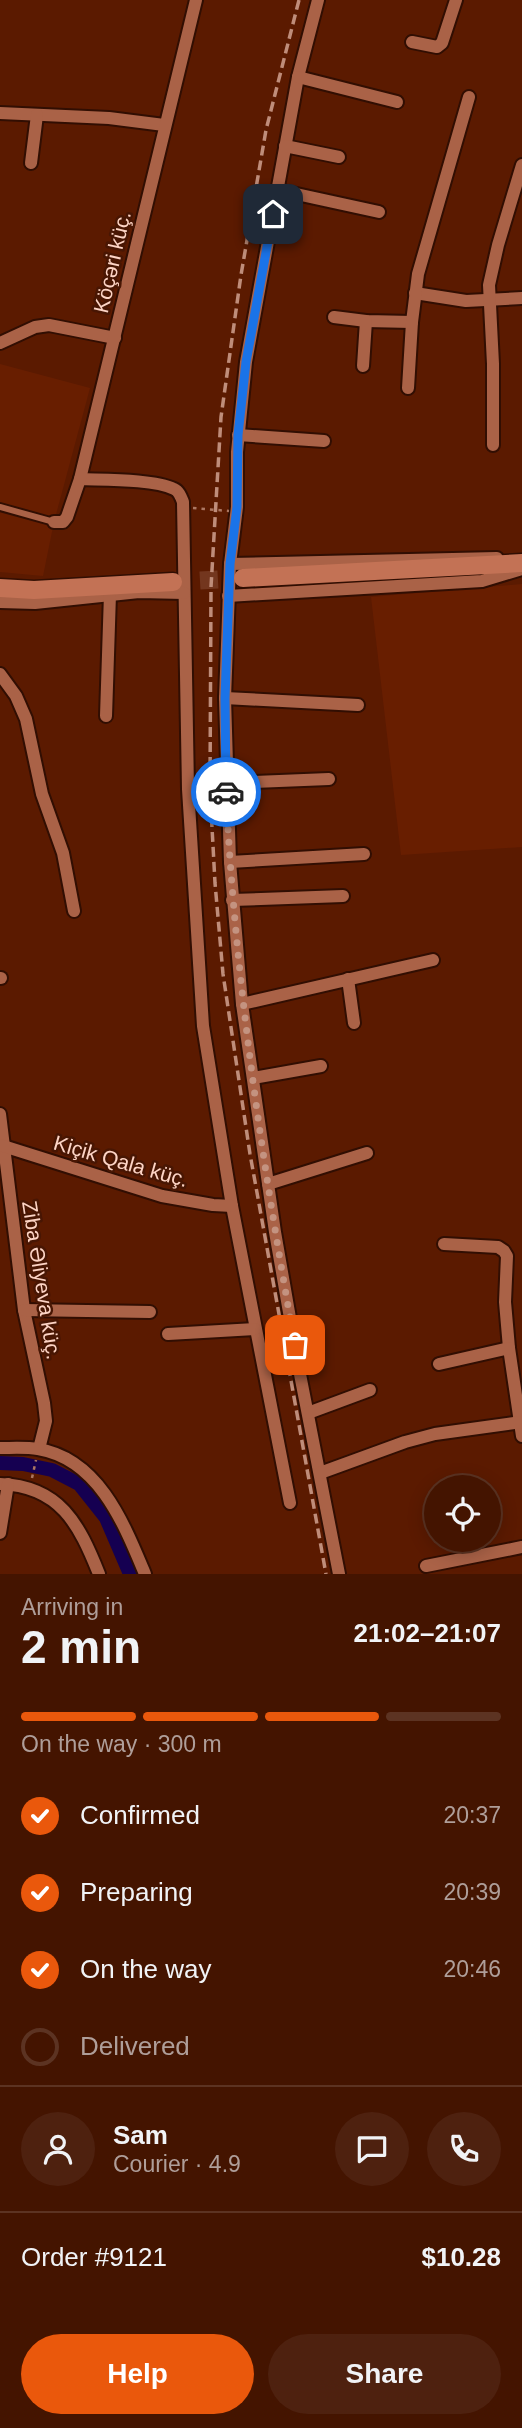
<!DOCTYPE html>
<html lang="en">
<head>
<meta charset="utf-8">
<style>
  body { margin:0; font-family:Arial,sans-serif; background:#4e210f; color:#f1f3f6; height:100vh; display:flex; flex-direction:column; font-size:26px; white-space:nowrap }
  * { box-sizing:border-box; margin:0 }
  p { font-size:23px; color:#af9e99 }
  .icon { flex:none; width:38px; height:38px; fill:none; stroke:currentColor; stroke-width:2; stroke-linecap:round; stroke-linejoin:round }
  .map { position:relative; height:1574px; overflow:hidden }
  .details { display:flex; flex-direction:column; background:#441400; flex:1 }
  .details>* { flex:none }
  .buttons { position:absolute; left:424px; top:1475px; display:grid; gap:14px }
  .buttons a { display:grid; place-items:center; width:77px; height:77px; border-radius:50%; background:#441400; box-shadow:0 4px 18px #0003,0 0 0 2px #5c3322; font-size:35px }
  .pin { position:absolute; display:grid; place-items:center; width:60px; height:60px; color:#fff; margin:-30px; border-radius:14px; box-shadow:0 4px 10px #0006 }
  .courier { position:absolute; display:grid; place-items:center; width:70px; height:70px; margin:-35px; border:5px solid #1a73e8; border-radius:50%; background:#fff; color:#222; box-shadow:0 2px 9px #0007 }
  .summary em { font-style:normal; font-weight:700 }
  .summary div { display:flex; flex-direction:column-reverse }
  .summary { display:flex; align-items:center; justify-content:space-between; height:119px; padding:0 21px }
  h1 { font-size:46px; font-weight:700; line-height:52px }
  .bar { display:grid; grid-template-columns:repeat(4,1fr); gap:10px 7px; align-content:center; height:84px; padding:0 21px }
  .bar i { height:9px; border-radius:5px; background:#5c3322 }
  .bar .current { background:#ea580c }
  .bar p { grid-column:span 4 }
  .line { display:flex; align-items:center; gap:18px; padding:0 21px; border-top:2px solid #5c3322 }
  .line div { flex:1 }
  .round { display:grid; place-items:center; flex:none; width:74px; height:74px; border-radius:37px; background:#4e210f }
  ol { padding:0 21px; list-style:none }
  li { display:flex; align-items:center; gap:21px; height:77px }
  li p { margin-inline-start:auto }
  li .icon { padding:7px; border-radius:50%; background:#ea580c; color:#fff; stroke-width:4 }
  li:last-child { color:#af9e99 }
  li i { width:38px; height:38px; border:4px solid #5c3322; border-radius:50% }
  .primary-button { display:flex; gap:14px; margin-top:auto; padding:14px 21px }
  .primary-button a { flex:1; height:80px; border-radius:42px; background:#ea580c; color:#fff; font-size:28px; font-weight:700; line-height:80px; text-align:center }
  .primary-button a+a { background:#4e210f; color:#f1f3f6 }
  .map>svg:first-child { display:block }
</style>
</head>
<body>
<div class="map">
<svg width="522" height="1574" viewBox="0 0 522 1574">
  <rect width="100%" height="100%" fill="#5b1a00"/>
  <g fill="#681e00">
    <path d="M0,364L90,388L54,522L43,576L0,572Z"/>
    <path d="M522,584V847L401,855L371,597Z"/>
  </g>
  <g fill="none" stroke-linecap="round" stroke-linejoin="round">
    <path stroke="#150051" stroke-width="14" d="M0,1463L23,1464L52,1470L79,1484L106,1518L130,1574"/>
    <path stroke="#73361e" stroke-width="18" stroke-dasharray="18 9" stroke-linecap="butt" d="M173,582L243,578"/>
    <g stroke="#310e02" stroke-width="10">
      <path id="lane" d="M0,507L54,522"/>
    </g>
    <g stroke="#310e02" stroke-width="16">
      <g id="street">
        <path d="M318,0L298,77L246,362L237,452V507L230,564L225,698L230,862L242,1004L275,1232L298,1364L339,1574"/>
        <path d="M412,42L437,47L442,43L456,0"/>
        <path d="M298,77L397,102"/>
        <path d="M0,113L109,118L164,125"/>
        <path d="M285,146L339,157"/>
        <path d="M31,163L37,115"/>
        <path d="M278,190L379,212"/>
        <path d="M415,293L466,301L522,298"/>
        <path d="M334,317L366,321L412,322"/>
        <path d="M0,343L35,327L49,325L115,338"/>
        <path d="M363,366L366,321"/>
        <path d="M408,388L412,322L418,274L469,97"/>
        <path d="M238,435L324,441"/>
        <path d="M493,445V364L489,285L498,245L522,165"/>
        <path d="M80,479C103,480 154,479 174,489C179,491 181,497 183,502L188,789L203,1026L232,1206L290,1503"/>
        <path d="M54,522H63L67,517L80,479L196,0"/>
        <path d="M230,564L497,558"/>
        <path d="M228,596L482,581L522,569"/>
        <path d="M0,602L35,603L139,592L184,593"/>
        <path d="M0,674L16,696L26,719L42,794L63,853L74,911"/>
        <path d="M225,698L358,705"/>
        <path d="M106,716L110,594"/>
        <path d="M226,783L329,779"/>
        <path d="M230,862L364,854"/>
        <path d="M232,900L343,896"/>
        <path d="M0,978H1"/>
        <path d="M348,979L354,1023"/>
        <path d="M242,1004L433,960"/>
        <path d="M253,1078L321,1066"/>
        <path d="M0,1114L24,1310L44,1403L46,1421L39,1449"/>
        <path d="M0,1145L162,1196L213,1205L232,1206"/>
        <path d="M268,1184L367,1153"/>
        <path d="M444,1244L498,1247L504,1251L507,1256L505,1302L509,1348L522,1436"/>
        <path d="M24,1310L150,1312"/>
        <path d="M168,1334L255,1329"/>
        <path d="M439,1364L509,1348"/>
        <path d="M308,1413L370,1390"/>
        <path d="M0,1448C12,1448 26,1447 38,1449C99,1459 124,1524 145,1574"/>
        <path d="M320,1473L405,1442L435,1434L522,1422"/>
        <path d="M0,1484C60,1486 79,1524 99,1574"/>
        <path d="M0,1533L8,1484"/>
        <path d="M426,1566L522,1547"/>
      </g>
    </g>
    <g stroke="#310e02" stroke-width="21">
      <g id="secondary">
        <path d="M243,578L522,563"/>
        <path d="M0,588L34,590L173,582"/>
      </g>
    </g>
    <path stroke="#ac7762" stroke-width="2.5" stroke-dasharray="3.5 5" stroke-linecap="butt" d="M32,1478L36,1460"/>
    <use href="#lane" stroke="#aa6247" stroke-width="6"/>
    <use href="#street" stroke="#aa6247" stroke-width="12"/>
    <use href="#secondary" stroke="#c37255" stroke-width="18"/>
    <path stroke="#bf8d7a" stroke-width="3.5" stroke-dasharray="10 5" stroke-linecap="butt" d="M299,0L266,130L241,275L221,417L211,587L210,790L215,883L223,974L250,1154L326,1574"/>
    <path stroke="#ac7762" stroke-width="2.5" stroke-dasharray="3.5 5" stroke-linecap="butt" d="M193,508L229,511"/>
  </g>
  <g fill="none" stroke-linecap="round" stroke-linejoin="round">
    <path stroke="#c49380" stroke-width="7" stroke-dasharray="0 12.6" d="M226,792C235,978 262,1162 295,1345"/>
    <path stroke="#1a73e8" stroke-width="9" d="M226,792L225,698L230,564L237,507L238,435L246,362L273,214"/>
  </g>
  <g text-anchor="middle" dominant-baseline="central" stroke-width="5" stroke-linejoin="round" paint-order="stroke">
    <g font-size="21" fill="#fdd4c5" stroke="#481603">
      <text transform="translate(112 262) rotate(-77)">Köçəri küç.</text>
      <text transform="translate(121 1161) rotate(16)">Kiçik Qala küç.</text>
      <text transform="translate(42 1280) rotate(81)">Ziba Əliyeva küç.</text>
    </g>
  </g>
</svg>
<div class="buttons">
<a><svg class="icon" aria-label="locate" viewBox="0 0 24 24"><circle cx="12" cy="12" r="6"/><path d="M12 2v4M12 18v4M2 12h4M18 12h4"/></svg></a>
</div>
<div class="pin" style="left:295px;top:1345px;background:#ea580c"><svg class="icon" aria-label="bag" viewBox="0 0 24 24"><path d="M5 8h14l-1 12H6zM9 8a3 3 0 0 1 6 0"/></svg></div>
<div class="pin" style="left:273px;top:214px;background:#1f2937"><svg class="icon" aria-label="home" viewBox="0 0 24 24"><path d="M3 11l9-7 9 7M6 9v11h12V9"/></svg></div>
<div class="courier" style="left:226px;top:792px"><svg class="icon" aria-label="car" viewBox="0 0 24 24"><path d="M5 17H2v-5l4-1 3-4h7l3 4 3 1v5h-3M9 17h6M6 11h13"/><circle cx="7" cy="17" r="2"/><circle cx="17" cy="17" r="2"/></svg></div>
</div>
<section class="details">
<div class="summary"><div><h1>2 min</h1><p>Arriving in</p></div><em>21:02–21:07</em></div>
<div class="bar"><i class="current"></i><i class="current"></i><i class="current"></i><i></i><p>On the way · 300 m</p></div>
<ol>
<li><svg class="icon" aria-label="check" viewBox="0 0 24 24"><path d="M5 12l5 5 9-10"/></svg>Confirmed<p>20:37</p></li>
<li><svg class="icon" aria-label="check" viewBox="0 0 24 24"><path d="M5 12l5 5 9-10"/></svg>Preparing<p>20:39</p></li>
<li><svg class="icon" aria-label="check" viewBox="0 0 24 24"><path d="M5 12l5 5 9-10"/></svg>On the way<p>20:46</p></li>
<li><i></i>Delivered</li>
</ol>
<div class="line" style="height:126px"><a class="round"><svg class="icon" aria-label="person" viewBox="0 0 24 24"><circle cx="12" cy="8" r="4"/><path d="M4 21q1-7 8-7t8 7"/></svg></a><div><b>Sam</b><p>Courier · 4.9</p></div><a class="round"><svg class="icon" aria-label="chat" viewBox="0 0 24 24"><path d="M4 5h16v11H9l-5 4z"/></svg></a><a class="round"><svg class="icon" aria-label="phone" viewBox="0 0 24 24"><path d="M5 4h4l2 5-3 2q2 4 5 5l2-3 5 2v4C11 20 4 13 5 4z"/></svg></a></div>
<div class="line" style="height:91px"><div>Order #9121</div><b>$10.28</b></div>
<div class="primary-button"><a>Help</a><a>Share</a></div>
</section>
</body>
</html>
